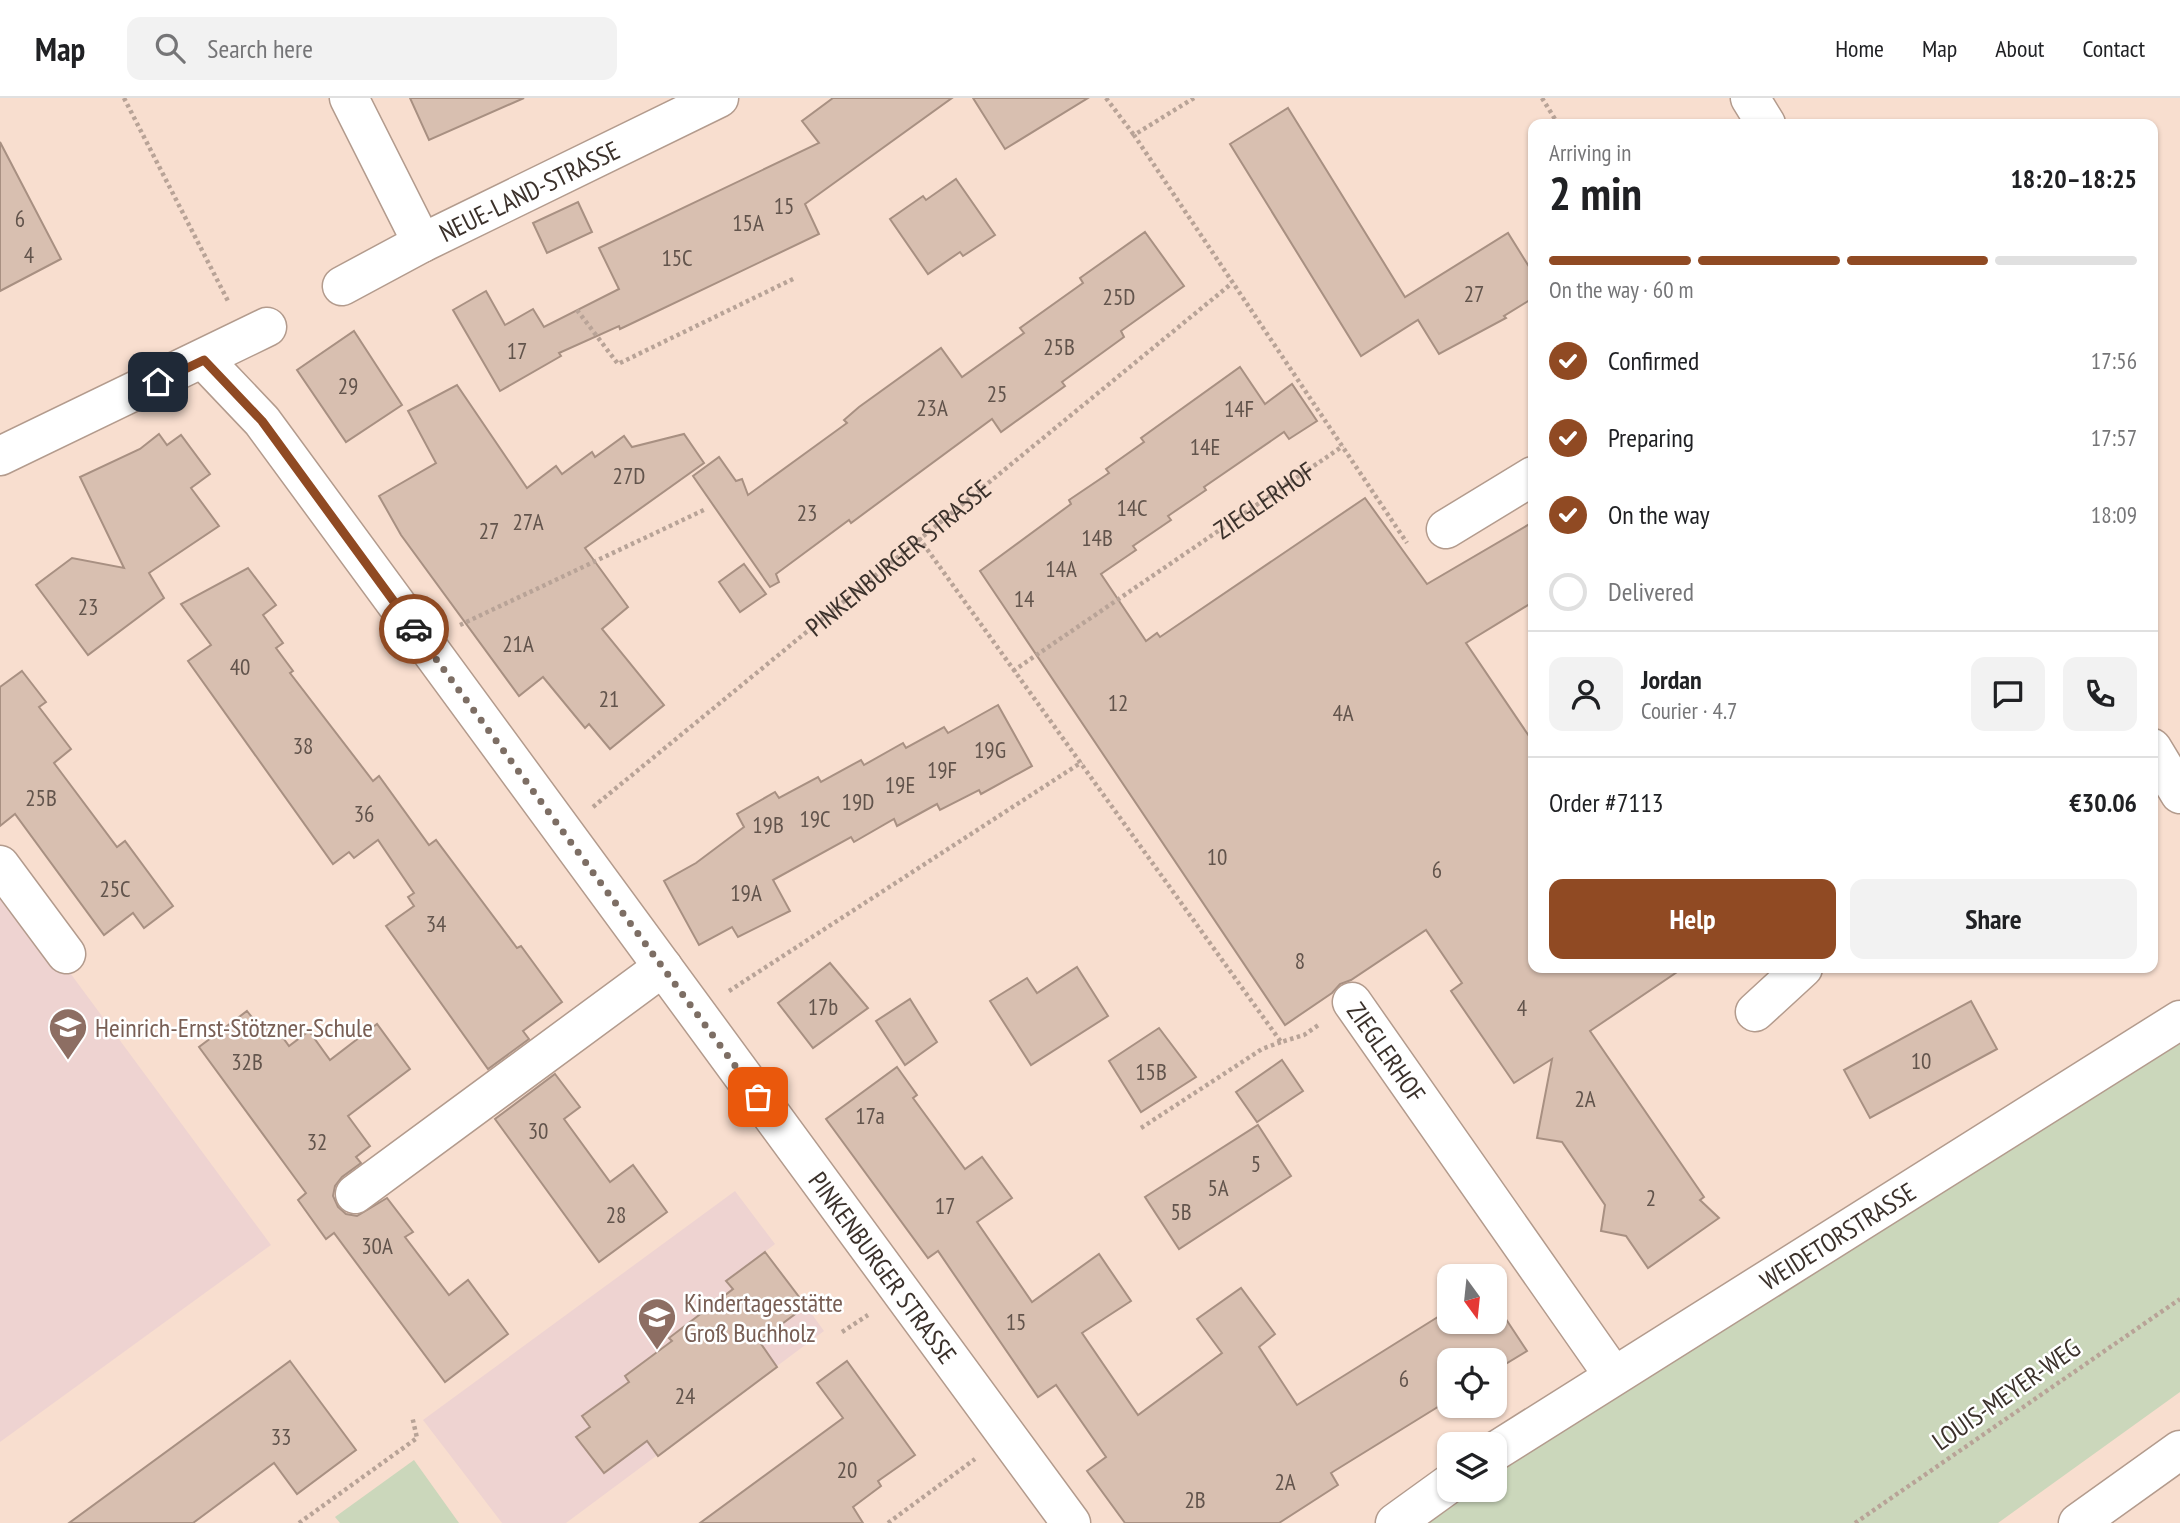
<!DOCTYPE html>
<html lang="en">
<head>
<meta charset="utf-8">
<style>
  body { margin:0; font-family:"PT Sans Narrow",sans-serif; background:#f2f2f2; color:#202124; height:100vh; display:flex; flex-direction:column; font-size:26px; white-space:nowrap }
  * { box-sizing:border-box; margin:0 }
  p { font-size:23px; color:#757577 }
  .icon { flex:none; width:38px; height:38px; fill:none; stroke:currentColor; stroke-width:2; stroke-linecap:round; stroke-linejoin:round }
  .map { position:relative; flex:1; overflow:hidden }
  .sheet { position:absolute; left:1528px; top:21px; width:630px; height:854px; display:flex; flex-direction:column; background:#fff; border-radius:14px; box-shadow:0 2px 5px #0004 }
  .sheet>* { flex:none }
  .needle { width:46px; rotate:165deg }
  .controls { position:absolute; left:1437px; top:1166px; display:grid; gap:14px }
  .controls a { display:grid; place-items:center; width:70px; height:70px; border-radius:14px; background:#fff; box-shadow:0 2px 5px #0004; font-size:35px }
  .pin { position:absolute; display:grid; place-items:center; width:60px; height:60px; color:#fff; margin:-30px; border-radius:14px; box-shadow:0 4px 10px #0006 }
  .courier { position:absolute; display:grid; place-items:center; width:70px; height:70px; margin:-35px; border:5px solid #904a23; border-radius:50%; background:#fff; color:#222; box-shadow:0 2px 9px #0007 }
  .overview em { font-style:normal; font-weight:600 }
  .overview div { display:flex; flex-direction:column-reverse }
  .overview { display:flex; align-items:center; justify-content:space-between; height:119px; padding:0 21px }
  h1 { font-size:46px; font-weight:600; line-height:52px }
  .bar { display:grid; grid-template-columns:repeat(4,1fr); gap:10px 7px; align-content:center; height:84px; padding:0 21px }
  .bar i { height:9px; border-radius:5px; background:#e0e0e0 }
  .bar .selected { background:#904a23 }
  .bar p { grid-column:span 4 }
  .line { display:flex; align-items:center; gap:18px; padding:0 21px; border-top:2px solid #e0e0e0 }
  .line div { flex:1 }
  .round { display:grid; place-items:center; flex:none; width:74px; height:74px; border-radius:14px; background:#f2f2f2 }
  ol { padding:0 21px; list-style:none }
  li { display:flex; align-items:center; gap:21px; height:77px }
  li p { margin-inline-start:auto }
  li .icon { padding:7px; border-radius:50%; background:#904a23; color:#fff; stroke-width:4 }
  li:last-child { color:#757577 }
  li i { width:38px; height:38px; border:4px solid #e0e0e0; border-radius:50% }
  .primary-button { display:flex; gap:14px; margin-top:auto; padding:14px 21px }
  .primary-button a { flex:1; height:80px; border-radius:14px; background:#904a23; color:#fff; font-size:28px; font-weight:600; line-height:80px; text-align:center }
  .primary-button a+a { background:#f2f2f2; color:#202124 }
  header { display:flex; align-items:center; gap:42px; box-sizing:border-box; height:98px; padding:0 35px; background:#fff; border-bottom:2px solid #e0e0e0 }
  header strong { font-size:33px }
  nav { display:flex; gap:38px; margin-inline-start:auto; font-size:24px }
  .search { width:490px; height:63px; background:#f2f2f2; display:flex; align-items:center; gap:18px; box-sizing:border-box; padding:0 24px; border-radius:14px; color:#757577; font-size:26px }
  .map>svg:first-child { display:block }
</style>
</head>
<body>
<header>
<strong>Map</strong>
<div class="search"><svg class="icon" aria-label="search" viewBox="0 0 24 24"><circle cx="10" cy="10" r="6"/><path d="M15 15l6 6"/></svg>Search here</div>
<nav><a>Home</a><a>Map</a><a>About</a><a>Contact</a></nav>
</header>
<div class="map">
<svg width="2180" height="1425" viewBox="0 0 2180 1425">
  <rect width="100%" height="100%" fill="#f8decf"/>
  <g fill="#eed3d1">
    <path d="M0,780L271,1147L0,1344Z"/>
    <path d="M735,1093L775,1146L727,1183L767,1237L806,1208L824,1233L566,1425H502L423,1322Z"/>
  </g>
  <g fill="#cbd7bb">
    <path d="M2180,922V1294L1998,1425H1395L1449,1391H1494L1495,1354Z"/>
    <path d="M414,1362L459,1425H340L335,1419Z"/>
  </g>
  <g fill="#d8bfb0" stroke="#a89082" stroke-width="2">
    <path d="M410,0H524L429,42Z"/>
    <path d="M833,0H952L805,106L819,136L620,231L619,228L559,255L561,258L500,293L453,212L486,193L505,227L533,211L544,229L619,191L599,150L819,45L802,23Z"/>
    <path d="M973,0H1088L1005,51Z"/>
    <path d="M1288,10L1405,199L1508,135L1533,175V200L1504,218L1506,220L1439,256L1418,222L1361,258L1230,46Z"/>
    <path d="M0,44L61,161L0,193Z"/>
    <path d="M956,81L995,137L963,158L960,154L928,176L890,121L923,98L926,102Z"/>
    <path d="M578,104L592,134L547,155L533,125Z"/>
    <path d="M1145,134L1184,188L1121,233L1124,239L1062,284L1065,288L1001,334L992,321L851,425L849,422L776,476L779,484L770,489L693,378L719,359L736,383L742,381L748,397L847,325L844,322L859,309L941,250L962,279L1024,235L1020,230L1083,185L1080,180Z"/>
    <path d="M354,233L402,307L346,344L297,272Z"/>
    <path d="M1240,269L1265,306L1292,286L1317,323L1289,341L1284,334L1204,389L1206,392L1168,418L1171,422L1133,448L1136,452L1101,476L1146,543L1157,535L1160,539L1365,400L1427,486L1533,424V504L1466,545L1533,644V870H1683L1590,933L1704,1099L1700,1102L1719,1120L1648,1170L1626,1138L1601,1133L1605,1107L1562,1044L1537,1040L1552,961L1514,985L1451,893L1462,885L1426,832L1351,882L1340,886L1332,895L1285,927L980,473L1071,406L1069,402L1109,375L1106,371L1144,344L1141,340Z"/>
    <path d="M457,287L527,390L556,368L562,376L592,354L595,359L624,338L632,349L684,336L704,365L585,450L628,509L602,531L664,607L610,651L589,626L585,630L543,579L519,598L401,437L379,398L436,365L408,313Z"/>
    <path d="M159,336L167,347L181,337L210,376L191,390L219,428L149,475L164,500L88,557L36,487L72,460L124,470L80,379L140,351Z"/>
    <path d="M744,466L766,496L740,514L719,484Z"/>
    <path d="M248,470L276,507L263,517L283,545L276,550L293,573L290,575L373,683L379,678L429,747L436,742L517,850L521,848L562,904L523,933L529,941L488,971L386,828L414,808L408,799L414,795L378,742L354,760L349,754L333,766L188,563L211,547L181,506Z"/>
    <path d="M22,573L46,604L39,609L71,651L54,665L117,749L125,743L173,808L144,830L133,815L104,837L15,716L0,728V589Z"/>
    <path d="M998,607L1032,668L981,696L979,692L940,712L937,706L897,728L894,721L854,744L851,739L773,782L790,813L738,839L732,829L699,847L664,783L696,765L744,729L737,716L775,694L779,700L818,679L821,684L861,662L864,667L903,645L906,650L944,629L948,635Z"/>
    <path d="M830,865L868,910L813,950L778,905Z"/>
    <path d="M1077,869L1108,918L1031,967L990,903L1027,880L1037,895Z"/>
    <path d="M910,901L937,944L905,967L876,923Z"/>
    <path d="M1971,903L1997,951L1870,1020L1844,972Z"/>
    <path d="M247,913L263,933L273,926L289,948L309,933L330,962L377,926L410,971L348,1018L370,1048L356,1059L361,1065L342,1079L335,1088L333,1098L338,1109L346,1116L357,1118L387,1100L413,1134L405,1139L449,1197L468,1182L508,1236L445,1284L334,1135L326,1141L298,1102L306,1095L199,949Z"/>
    <path d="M1159,930L1196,979L1141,1014L1109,963Z"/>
    <path d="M1282,962L1303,993L1257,1024L1236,994Z"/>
    <path d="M897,969L917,997L913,1000L965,1071L982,1059L1012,1100L977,1124L1032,1204L1099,1156L1131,1203L1082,1235L1138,1317L1222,1255L1197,1221L1241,1190L1275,1236L1259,1249L1297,1307L1449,1212V1223H1494V1203L1527,1253L1494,1273V1262H1449V1302L1331,1375L1338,1387L1279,1425H1125L1087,1373L1106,1359L1056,1287L1038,1299L938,1153L928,1160L826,1021Z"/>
    <path d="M555,976L580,1009L564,1021L610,1084L633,1067L667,1114L599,1164L495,1021Z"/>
    <path d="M1258,1027L1291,1078L1179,1151L1145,1099Z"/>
    <path d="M765,1154L806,1208L759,1243L777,1269L658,1358L647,1343L604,1375L576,1339L590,1329L582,1318L629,1284L625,1278L672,1243L669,1240L733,1191L726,1183Z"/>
    <path d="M290,1263L356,1352L297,1396L274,1365L193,1425H69Z"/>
    <path d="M847,1263L915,1357L878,1383L881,1388L853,1409L863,1425H700L843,1320L817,1285Z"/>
  </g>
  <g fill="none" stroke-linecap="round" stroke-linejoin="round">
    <g stroke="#b39b8d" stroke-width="41">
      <g id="minor">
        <path d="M349,0L422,145"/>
        <path d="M1750,0L1766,26"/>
        <path id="s3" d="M342,188L422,145L719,0"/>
        <path id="s4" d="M204,262L262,323L1071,1425"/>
        <path d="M0,358L267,229"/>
        <path d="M1446,431L1533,378"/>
        <path d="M2152,650L2180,696"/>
        <path d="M0,767L66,856"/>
        <path id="s5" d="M1352,904L1613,1277"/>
        <path d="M1755,914L1803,870"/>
        <path d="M355,1096L663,869"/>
        <path id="s6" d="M1494,1354L2180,922"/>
        <path d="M1395,1425L1449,1386"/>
      </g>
    </g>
    <g stroke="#b39b8d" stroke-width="41">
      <path id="highway" d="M2078,1425L2180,1352"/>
    </g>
    <g stroke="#b8a397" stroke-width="4.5" stroke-dasharray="3.5 3.5" stroke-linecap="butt">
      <path d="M124,0L229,205"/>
      <path d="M1106,0L1134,37"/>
      <path d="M1194,0L1134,37L1407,445"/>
      <path d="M1542,0L1558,26"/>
      <path d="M577,212L618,266L795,180"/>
      <path d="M919,440L1281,944L1304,937L1320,926"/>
      <path d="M460,527L706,411"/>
      <path id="s1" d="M1013,573L1343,348"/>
      <path id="s2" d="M593,709L1231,186"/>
      <path d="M729,893L1082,664"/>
      <path d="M1141,1030L1262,951L1281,944"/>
      <path d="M842,1234L868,1217"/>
      <path d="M299,1425L417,1340L412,1318"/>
      <path d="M888,1425L975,1361"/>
      <path d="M1855,1425L2180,1201"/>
    </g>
    <use href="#minor" stroke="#fff" stroke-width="38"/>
    <use href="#highway" stroke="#fff" stroke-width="38"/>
  </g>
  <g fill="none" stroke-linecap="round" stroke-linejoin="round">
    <path stroke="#7d6e64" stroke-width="7" stroke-dasharray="0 12.6" d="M414,531L758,999"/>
    <path stroke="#904a23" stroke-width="9" d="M158,284L204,262L262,323L414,531"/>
  </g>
  <defs>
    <g id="school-pin" transform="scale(2.0125)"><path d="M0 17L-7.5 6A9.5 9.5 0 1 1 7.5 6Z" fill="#8d6e63" stroke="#fff"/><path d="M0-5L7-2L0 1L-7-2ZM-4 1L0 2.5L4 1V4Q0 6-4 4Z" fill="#fff"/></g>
  </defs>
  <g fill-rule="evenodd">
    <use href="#school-pin" x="68" y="929"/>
    <use href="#school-pin" x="657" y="1219"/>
  </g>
  <g text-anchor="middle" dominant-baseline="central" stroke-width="5" stroke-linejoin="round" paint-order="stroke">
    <g font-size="23" fill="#62544c">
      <text x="784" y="107">15</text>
      <text x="20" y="120">6</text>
      <text x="748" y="124">15A</text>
      <text x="29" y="156">4</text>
      <text x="677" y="159">15C</text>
      <text x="1474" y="195">27</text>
      <text x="1119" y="198">25D</text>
      <text x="1059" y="248">25B</text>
      <text x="517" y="252">17</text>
      <text x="348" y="287">29</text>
      <text x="997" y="295">25</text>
      <text x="932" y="309">23A</text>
      <text x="1239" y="310">14F</text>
      <text x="1205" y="348">14E</text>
      <text x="629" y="377">27D</text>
      <text x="1132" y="409">14C</text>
      <text x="807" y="414">23</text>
      <text x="528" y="423">27A</text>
      <text x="489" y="432">27</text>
      <text x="1097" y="439">14B</text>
      <text x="1061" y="470">14A</text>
      <text x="1024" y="500">14</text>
      <text x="88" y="508">23</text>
      <text x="518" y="545">21A</text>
      <text x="240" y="568">40</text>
      <text x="609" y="600">21</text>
      <text x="1118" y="604">12</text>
      <text x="1343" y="614">4A</text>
      <text x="303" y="647">38</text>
      <text x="990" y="651">19G</text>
      <text x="942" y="671">19F</text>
      <text x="900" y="686">19E</text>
      <text x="41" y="699">25B</text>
      <text x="858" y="703">19D</text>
      <text x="364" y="715">36</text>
      <text x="815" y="720">19C</text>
      <text x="768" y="726">19B</text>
      <text x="1217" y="758">10</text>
      <text x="1437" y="771">6</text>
      <text x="115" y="790">25C</text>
      <text x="746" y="794">19A</text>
      <text x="436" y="825">34</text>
      <text x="1300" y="862">8</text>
      <text x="823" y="908">17b</text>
      <text x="1522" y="909">4</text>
      <text x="1921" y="962">10</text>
      <text x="247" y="963">32B</text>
      <text x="1151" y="973">15B</text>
      <text x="1585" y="1000">2A</text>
      <text x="870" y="1017">17a</text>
      <text x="538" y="1032">30</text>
      <text x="317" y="1043">32</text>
      <text x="1256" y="1065">5</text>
      <text x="1218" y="1089">5A</text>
      <text x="1651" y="1099">2</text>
      <text x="945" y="1107">17</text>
      <text x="1181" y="1113">5B</text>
      <text x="616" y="1116">28</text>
      <text x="377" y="1147">30A</text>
      <text x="1016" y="1223">15</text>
      <text x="1404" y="1280">6</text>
      <text x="685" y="1297">24</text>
      <text x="281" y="1338">33</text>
      <text x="847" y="1371">20</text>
      <text x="1285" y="1383">2A</text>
      <text x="1195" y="1401">2B</text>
    </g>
    <g font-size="26" fill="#3b312b" stroke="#fff">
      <text stroke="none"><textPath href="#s3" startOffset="210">NEUE-LAND-STRASSE</textPath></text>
      <text stroke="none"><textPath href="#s1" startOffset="304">ZIEGLERHOF</textPath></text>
      <text stroke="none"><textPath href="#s2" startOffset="394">PINKENBURGER STRASSE</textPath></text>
      <text stroke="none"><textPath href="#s5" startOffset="61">ZIEGLERHOF</textPath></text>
      <text stroke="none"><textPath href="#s6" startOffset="406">WEIDETORSTRASSE</textPath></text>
      <text stroke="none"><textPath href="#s4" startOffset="1134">PINKENBURGER STRASSE</textPath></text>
      <text transform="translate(2006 1296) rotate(-35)">LOUIS-MEYER-WEG</text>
    </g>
    <g font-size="26" fill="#785e54" stroke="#fff" text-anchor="start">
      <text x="95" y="929">Heinrich-Ernst-Stötzner-Schule</text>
      <text x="684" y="1204">Kindertagesstätte<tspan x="684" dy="30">Groß Buchholz</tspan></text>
    </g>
  </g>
</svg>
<div class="controls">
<a><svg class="needle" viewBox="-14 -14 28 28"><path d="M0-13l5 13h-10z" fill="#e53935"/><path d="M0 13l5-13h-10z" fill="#757577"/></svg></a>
<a><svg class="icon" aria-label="locate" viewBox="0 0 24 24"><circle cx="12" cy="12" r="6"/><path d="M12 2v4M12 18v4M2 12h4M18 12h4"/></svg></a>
<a><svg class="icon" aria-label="layers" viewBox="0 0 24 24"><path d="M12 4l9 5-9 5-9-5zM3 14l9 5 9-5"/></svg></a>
</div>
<div class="pin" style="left:758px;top:999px;background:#ea580c"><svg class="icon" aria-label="bag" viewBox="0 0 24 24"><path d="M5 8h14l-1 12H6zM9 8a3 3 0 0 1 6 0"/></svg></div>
<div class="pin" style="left:158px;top:284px;background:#1f2937"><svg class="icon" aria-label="home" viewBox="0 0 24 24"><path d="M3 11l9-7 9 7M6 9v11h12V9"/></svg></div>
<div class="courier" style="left:414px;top:531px"><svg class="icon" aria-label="car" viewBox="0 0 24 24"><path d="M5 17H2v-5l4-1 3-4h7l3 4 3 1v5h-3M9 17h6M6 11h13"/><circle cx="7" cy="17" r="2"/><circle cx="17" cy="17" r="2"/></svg></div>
<section class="sheet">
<div class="overview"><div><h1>2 min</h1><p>Arriving in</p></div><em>18:20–18:25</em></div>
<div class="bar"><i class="selected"></i><i class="selected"></i><i class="selected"></i><i></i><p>On the way · 60 m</p></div>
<ol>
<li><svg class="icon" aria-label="check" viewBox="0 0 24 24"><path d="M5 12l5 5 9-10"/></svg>Confirmed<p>17:56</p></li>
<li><svg class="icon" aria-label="check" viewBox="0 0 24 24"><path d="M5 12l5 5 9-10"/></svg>Preparing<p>17:57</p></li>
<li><svg class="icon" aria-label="check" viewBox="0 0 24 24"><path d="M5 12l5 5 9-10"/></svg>On the way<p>18:09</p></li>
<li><i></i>Delivered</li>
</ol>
<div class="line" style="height:126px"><a class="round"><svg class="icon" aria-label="person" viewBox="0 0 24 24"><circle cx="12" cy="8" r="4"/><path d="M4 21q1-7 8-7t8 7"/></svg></a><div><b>Jordan</b><p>Courier · 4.7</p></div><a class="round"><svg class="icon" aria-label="chat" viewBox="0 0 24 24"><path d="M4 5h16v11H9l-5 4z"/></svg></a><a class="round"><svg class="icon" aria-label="phone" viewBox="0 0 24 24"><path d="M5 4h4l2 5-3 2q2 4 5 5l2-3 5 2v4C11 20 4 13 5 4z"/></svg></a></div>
<div class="line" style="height:91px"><div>Order #7113</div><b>€30.06</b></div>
<div class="primary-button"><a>Help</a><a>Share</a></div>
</section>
</div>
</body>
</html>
